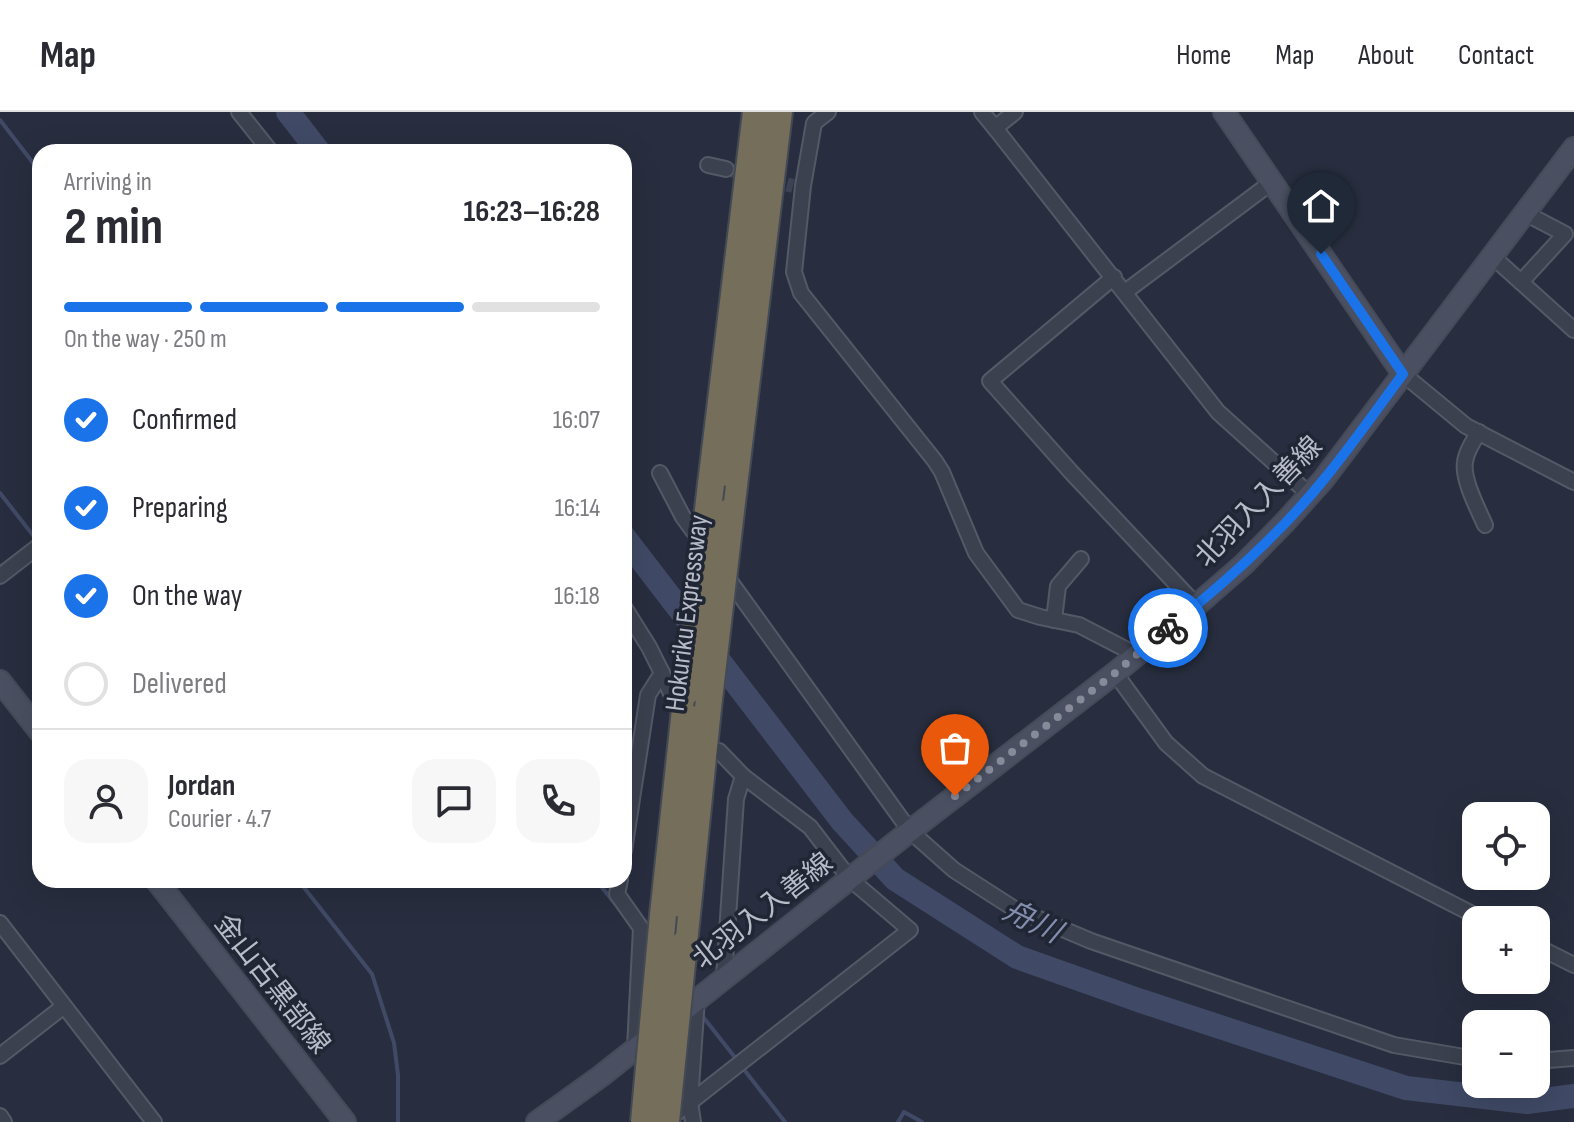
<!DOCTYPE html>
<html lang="en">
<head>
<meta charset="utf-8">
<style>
  body { margin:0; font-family:"Sofia Sans Condensed","Noto Sans JP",sans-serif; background:#f7f7f7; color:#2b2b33; height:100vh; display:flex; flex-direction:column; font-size:30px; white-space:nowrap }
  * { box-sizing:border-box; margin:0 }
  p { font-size:26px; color:#7c7c81 }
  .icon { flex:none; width:44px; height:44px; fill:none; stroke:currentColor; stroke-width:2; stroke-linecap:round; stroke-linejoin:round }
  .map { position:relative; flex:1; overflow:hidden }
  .drawer { position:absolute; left:32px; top:32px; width:600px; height:744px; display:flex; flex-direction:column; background:#fff; border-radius:24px; box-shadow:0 8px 32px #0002 }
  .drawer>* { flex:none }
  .controls { position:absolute; left:1462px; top:690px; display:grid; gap:16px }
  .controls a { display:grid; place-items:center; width:88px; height:88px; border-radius:16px; background:#fff; box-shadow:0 8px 32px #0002; font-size:40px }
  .pin { position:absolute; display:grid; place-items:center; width:68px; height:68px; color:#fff; margin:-82px -34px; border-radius:50% 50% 50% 0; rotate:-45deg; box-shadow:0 0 8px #0007 }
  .pin .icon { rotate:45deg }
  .courier { position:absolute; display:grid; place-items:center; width:80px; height:80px; margin:-40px; border:6px solid #1a73e8; border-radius:50%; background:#fff; color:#222; box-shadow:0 2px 10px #0007 }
  .headline em { font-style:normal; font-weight:700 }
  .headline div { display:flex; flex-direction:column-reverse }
  .headline { display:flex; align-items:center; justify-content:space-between; height:136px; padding:0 32px }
  h1 { font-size:52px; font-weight:700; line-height:60px }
  .bar { display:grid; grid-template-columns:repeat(4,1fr); gap:12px 8px; align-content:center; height:96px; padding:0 32px }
  .bar i { height:10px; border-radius:6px; background:#e1e1e2 }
  .bar .current { background:#1a73e8 }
  .bar p { grid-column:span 4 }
  .line { display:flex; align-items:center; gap:20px; padding:0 32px; border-top:2px solid #e1e1e2 }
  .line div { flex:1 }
  .round { display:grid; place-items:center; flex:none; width:84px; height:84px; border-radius:24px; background:#f7f7f7 }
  ol { padding:0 32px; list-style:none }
  li { display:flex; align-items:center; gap:24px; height:88px }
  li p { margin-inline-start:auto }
  li .icon { padding:8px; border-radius:50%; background:#1a73e8; color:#fff; stroke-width:4 }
  li:last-child { color:#7c7c81 }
  li i { width:44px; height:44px; border:4px solid #e1e1e2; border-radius:50% }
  header { display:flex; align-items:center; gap:48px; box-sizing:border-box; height:112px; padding:0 40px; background:#fff; border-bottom:2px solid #e1e1e2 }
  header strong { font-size:38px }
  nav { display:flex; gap:44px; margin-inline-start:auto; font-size:28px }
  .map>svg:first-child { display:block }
</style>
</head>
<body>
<header>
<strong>Map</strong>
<nav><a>Home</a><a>Map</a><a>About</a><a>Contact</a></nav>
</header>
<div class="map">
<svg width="1574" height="1010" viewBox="0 0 1574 1010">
  <rect width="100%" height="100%" fill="#282e3f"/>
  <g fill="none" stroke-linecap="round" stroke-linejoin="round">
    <g stroke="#404a66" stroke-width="4">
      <path d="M0,8L40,60"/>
      <path d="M0,381L39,431"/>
      <path d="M298,768L372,862L394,931L398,963V1010"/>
      <path d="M596,768L624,803"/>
      <path d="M700,901L737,948"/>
      <path d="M742,955L785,1010"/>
      <path d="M898,1010L904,1000L922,1010"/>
    </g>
    <g stroke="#404a66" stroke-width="24">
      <path d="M288,0L319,40"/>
      <path d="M624,425L842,709L895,767L1017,845L1141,889L1406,976L1527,990L1574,984"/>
    </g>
    <path stroke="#3e4354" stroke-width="14" stroke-dasharray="14 7" stroke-linecap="butt" d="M726,57L793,74"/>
    <g stroke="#545966" stroke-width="18">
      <g id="street">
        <path d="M239,0L271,40"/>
        <path d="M828,0L814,11L803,74L794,160L801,181L935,349L942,360L976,441L1018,498L1040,505L1079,513L1135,542"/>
        <path d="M982,0L995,16L1015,0"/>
        <path d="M995,16L1218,300L1310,383"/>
        <path d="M708,53L726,57"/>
        <path d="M1492,144L1574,218"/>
        <path d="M1114,165L990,269L1071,360L1196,493"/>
        <path d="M1521,170L1565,122L1525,101"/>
        <path d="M1125,180L1272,70"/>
        <path d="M1403,262L1466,314L1574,370"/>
        <path d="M1479,320C1473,329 1466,340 1465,350C1462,367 1478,397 1485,413"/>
        <path d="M660,361L683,405L702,431"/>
        <path d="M724,461L910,719L954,758L1013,796L1091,829L1394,933L1476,947"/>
        <path d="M0,464L40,433"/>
        <path d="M624,495L649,535L662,561"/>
        <path d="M1054,508L1058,474L1081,447"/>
        <path d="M1115,561L1166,631L1203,664L1484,808"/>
        <path d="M624,739L648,583L662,561L672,584"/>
        <path d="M620,768L617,782L641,816L635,936"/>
        <path d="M0,811L154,1010"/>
        <path d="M1536,834L1574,853"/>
        <path d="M724,865L736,687L743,664"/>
        <path d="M0,944L64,894"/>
        <path d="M1536,949L1574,946"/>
        <path d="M0,1004L4,1010"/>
        <path d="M665,1010L910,818L850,767L810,715L743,664L719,639"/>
        <path d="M693,1010L690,990L697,886"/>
      </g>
    </g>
    <g stroke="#454a58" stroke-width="24">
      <g id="secondary">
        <path d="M1224,0L1403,262"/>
        <path d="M0,569L40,620"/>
        <path d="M156,768L345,1010"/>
        <path d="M537,1010L601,964L910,719L1115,561L1190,499L1244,452L1286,409L1323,368L1574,36"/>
      </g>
    </g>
    <g stroke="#444956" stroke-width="30">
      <g id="highway">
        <path d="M711,372L756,0"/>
        <path d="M731,399L779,0"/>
        <path d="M663,803L687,579"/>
        <path d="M684,832L708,596"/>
      </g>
    </g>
    <use href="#street" stroke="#3c414f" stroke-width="14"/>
    <use href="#secondary" stroke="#4a5061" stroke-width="20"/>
    <use href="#highway" stroke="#746e5a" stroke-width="26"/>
    <g stroke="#444956" stroke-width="30" stroke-linecap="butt">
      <g id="highway-bridge">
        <path d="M687,579L711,372"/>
        <path d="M708,596L731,399"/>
        <path d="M644,1010L663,803"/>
        <path d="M666,1010L684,832"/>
      </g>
    </g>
    <use href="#highway-bridge" stroke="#746e5a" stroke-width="26"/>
  </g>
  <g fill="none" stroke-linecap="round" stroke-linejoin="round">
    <path stroke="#868a99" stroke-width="8" stroke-dasharray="0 14.4" d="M955,684L1115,561L1168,516"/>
    <path stroke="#1a73e8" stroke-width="10" d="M1168,516C1225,471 1280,422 1325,366C1352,333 1377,297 1403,262L1321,142"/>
  </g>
  <g text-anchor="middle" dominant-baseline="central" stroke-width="7" stroke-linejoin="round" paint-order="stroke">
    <g font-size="28" fill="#b8bcc9" stroke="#212634">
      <text transform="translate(1259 390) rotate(-46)">北羽入入善線</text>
      <text transform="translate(687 501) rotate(-83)">Hokuriku Expressway</text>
      <text transform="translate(763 799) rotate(-38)">北羽入入善線</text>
      <text transform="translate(272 872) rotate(52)">金山古黒部線</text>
    </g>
    <g font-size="30" font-style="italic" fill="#838eae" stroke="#212634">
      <text transform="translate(1032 810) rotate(26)">舟川</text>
    </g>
  </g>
</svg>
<div class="controls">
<a><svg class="icon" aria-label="locate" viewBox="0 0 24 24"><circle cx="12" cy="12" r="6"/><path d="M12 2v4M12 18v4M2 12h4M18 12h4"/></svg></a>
<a>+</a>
<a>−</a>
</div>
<div class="pin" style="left:955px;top:684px;background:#ea580c"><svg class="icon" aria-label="bag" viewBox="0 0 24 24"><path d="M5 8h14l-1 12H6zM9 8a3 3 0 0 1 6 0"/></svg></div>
<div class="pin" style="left:1321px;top:142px;background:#1f2937"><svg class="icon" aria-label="home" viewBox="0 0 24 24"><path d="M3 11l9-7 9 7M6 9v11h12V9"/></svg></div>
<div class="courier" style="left:1168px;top:516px"><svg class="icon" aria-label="bike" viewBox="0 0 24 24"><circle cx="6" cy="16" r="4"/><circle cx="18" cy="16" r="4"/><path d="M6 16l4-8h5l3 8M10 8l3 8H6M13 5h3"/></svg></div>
<section class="drawer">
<div class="headline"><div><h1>2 min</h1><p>Arriving in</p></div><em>16:23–16:28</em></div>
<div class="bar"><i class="current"></i><i class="current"></i><i class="current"></i><i></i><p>On the way · 250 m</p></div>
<ol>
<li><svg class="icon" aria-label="check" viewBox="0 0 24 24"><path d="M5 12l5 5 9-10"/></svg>Confirmed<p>16:07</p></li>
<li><svg class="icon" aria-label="check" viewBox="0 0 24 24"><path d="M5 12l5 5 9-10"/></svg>Preparing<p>16:14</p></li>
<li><svg class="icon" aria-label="check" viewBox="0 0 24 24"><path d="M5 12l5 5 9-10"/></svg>On the way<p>16:18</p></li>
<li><i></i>Delivered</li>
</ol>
<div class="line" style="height:144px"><a class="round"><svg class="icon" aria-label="person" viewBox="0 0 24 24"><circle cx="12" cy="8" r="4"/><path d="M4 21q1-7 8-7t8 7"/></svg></a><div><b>Jordan</b><p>Courier · 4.7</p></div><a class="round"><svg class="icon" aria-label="chat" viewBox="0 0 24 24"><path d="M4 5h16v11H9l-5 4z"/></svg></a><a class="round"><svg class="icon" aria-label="phone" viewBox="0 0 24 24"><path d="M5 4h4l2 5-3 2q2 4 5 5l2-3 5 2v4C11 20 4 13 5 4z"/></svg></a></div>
</section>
</div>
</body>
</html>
